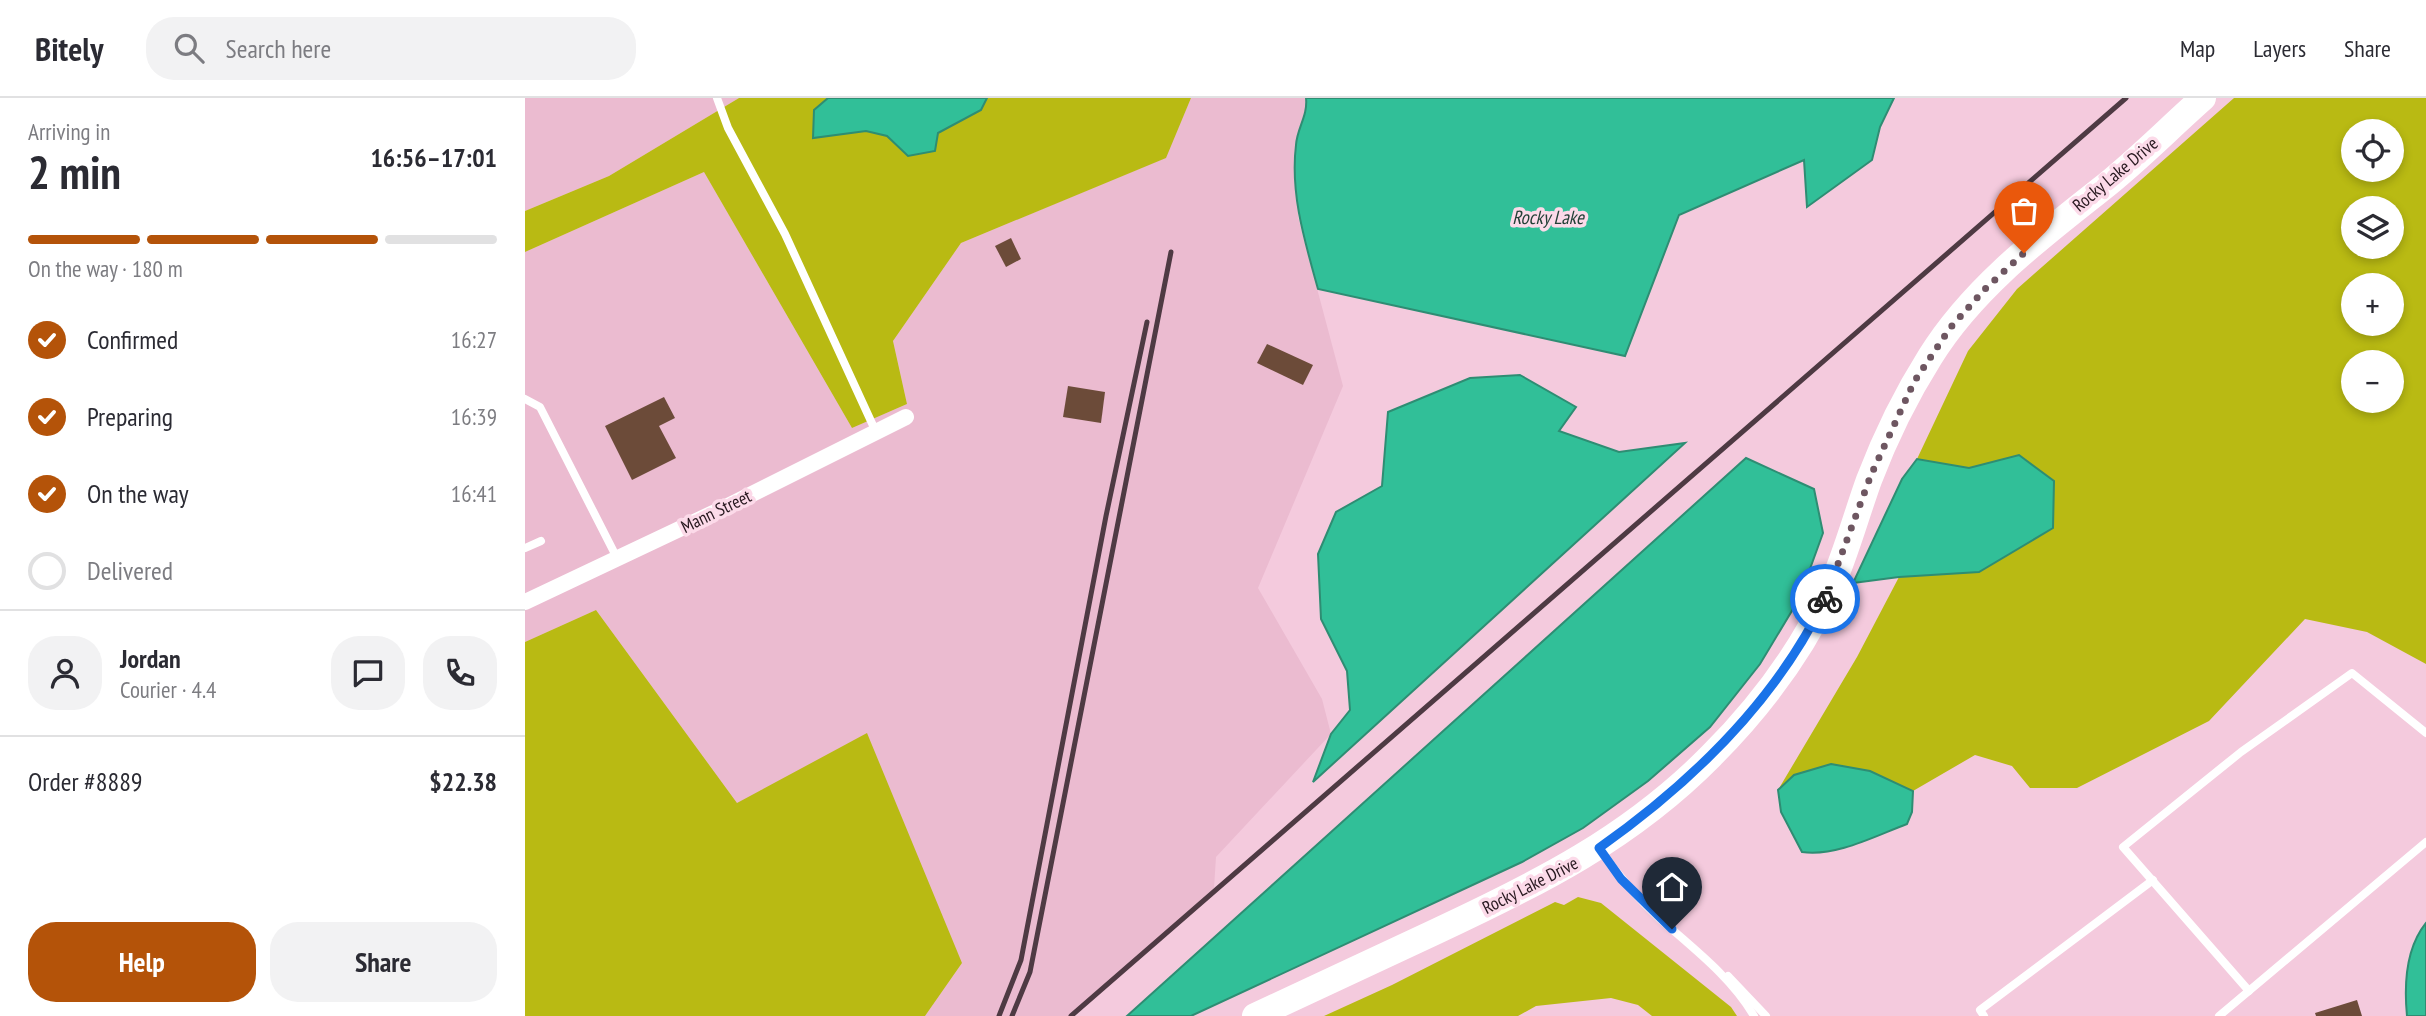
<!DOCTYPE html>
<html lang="en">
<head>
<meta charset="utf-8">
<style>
  body { margin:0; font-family:"PT Sans Narrow",sans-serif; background:#f2f2f3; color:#2b2b33; height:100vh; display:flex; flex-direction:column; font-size:26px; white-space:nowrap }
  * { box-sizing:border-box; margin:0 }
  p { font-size:23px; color:#7c7c81 }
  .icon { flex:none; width:38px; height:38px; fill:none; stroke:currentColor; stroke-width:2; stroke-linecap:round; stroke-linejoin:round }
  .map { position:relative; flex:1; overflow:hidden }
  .drawer { display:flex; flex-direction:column; background:#fff; width:525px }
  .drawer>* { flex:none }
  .fabs { position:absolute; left:1816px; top:21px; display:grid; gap:14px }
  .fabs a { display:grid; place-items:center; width:63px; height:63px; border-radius:50%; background:#fff; box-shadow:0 4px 10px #0003; font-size:35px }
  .pin { position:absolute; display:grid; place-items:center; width:60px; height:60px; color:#fff; margin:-72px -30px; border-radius:50% 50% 50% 0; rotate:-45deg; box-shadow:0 0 7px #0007 }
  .pin .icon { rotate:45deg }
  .courier { position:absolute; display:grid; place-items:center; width:70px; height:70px; margin:-35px; border:5px solid #1a73e8; border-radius:50%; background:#fff; color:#222; box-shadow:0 2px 9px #0007 }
  .head em { font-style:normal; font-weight:700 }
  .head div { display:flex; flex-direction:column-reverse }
  .head { display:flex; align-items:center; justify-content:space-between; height:119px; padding:0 28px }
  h1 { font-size:46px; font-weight:700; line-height:52px }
  .bar { display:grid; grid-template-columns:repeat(4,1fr); gap:10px 7px; align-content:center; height:84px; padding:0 28px }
  .bar i { height:9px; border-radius:5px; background:#e1e1e2 }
  .bar .active { background:#b45309 }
  .bar p { grid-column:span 4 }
  .line { display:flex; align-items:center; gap:18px; padding:0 28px; border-top:2px solid #e1e1e2 }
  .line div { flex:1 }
  .round { display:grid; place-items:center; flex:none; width:74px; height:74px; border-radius:28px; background:#f2f2f3 }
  ol { padding:0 28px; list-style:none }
  li { display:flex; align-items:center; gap:21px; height:77px }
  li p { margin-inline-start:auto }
  li .icon { padding:7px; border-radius:50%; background:#b45309; color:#fff; stroke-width:4 }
  li:last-child { color:#7c7c81 }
  li i { width:38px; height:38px; border:4px solid #e1e1e2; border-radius:50% }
  .button { display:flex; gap:14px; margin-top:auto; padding:14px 28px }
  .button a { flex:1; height:80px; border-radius:28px; background:#b45309; color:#fff; font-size:28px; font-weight:700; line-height:80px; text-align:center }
  .button a+a { background:#f2f2f3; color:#2b2b33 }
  header { display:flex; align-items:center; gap:42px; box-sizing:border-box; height:98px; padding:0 35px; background:#fff; border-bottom:2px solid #e1e1e2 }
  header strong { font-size:33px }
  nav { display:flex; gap:38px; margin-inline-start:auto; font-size:24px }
  .search { width:490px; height:63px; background:#f2f2f3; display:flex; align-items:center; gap:18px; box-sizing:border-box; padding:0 24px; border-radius:28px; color:#7c7c81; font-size:26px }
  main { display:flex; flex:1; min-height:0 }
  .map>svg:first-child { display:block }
</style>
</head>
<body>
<header>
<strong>Bitely</strong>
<div class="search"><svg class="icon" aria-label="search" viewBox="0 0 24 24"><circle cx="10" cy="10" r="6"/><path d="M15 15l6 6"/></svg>Search here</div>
<nav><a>Map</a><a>Layers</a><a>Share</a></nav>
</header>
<main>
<section class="drawer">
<div class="head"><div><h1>2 min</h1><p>Arriving in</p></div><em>16:56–17:01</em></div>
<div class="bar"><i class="active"></i><i class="active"></i><i class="active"></i><i></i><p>On the way · 180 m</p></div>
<ol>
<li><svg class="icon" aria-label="check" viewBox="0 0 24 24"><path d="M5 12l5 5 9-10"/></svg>Confirmed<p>16:27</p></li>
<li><svg class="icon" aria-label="check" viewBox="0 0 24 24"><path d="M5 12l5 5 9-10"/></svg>Preparing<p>16:39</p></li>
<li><svg class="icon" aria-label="check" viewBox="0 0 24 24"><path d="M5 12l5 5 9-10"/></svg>On the way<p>16:41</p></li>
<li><i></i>Delivered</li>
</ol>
<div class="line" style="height:126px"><a class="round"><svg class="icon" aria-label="person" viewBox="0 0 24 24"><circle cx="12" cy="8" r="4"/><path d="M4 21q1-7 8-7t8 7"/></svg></a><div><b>Jordan</b><p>Courier · 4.4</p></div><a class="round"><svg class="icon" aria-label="chat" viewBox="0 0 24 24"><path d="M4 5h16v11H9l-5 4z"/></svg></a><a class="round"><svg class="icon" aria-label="phone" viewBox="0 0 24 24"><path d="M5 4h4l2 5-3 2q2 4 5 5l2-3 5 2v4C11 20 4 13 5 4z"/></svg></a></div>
<div class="line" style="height:91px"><div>Order #8889</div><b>$22.38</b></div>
<div class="button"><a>Help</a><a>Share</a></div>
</section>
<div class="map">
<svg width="1901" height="918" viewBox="0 0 1901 918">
  <rect width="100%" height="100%" fill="#f4cadd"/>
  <g fill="#ebbbd0">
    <path d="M0,0H214L84,78L0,113Z"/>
    <path d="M666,0H781L783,12L771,46L773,119L818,288L733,490L797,601L806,636L691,759L689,790L546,918H400L437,865L212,705L71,512L0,544V154L179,74L327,330L382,306L368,243L436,145L640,60Z"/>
  </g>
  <g fill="#b9ba13" fill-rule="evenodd">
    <path d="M214,0H303L289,13L288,40L341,33L362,38L383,58L413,35L456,12L462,0H666L641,60L436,145L368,243L382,306L327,330L179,74L0,154V113L84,78Z"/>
    <path d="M1709,0H1901V566L1842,534L1780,521L1684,623L1552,690H1505L1487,668L1450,657L1388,693L1345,673L1269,677L1253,692L1332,559L1374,479L1454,474L1494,357L1444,370L1392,361L1443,253L1492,191ZM1829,33H1867V72H1829ZM1829,110H1867V149H1829ZM1829,187H1867V226H1829ZM1829,264H1867V303H1829Z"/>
    <path d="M71,512L212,705L342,635L437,865L400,918H0V544Z"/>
    <path d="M1053,799L1076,805L1206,909L1212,918H1127L1113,907L1086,900L1011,908L993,918H799L867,887L1030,804L1039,807Z"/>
  </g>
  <g fill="#31bf98" stroke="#2e8d73" stroke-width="2">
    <path d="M303,0H462L456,12L413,35L410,53L383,58L362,38L341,33L288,40L289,12Z"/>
    <path d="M781,0H1369L1355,29L1347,62L1282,109L1279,62L1154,117L1100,258L793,191C780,144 765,96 771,47C772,30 783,18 781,0Z"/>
    <path d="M995,277L1051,309L1034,333L1094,354L1160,345L788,684L806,636L825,612L822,573L796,521L793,456L811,414L857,388L863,314L945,280Z"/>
    <path d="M1494,357L1529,383L1528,430L1454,474L1374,479L1328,485L1377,381L1392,361L1444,370Z"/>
    <path d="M1221,360L1289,391L1298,435L1274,501L1235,566L1185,629L1123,683L1058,730L997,764L666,918H602Z"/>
    <path d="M1306,666L1345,673L1388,693L1387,714L1382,726C1350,738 1311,759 1277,754L1256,714L1253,692L1269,677Z"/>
    <path d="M1901,825V918H1882C1879,887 1880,851 1901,825Z"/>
  </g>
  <g fill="#6c4b39">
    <path d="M486,140L496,161L481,169L470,148Z"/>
    <path d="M742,246L788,267L778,287L732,265Z"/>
    <path d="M543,288L580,294L576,325L538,319Z"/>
    <path d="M139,299L150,320L134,328L151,360L107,382L80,328Z"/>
    <path d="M1832,902L1837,918H1791L1790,915Z"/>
  </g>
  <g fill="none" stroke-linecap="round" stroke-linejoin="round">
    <g stroke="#fff" stroke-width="8">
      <path d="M192,0L203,30L260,136L351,334"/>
      <path d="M0,301L15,309L92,460"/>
      <path d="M0,450L16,443"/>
      <path d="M1075,751C1093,777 1112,800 1135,821C1169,851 1206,879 1229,918"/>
      <path d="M1203,878L1241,918"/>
      <path d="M1724,893L1598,749L1716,654L1827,575L1901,635"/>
      <path d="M1459,918L1455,912L1628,782"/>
      <path d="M1694,918L1901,744"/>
    </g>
    <path stroke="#fff" stroke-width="16" d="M0,504L203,408L381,319"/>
    <path stroke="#fff" stroke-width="26" d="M730,918C790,890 850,862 910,834C1013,786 1105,740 1186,658C1234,610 1276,554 1305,492C1321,456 1331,418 1344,382C1360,340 1381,297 1405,259C1447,191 1514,140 1575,92C1611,64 1644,30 1678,0"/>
    <g stroke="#4e3a43" stroke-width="5">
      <path d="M474,918L496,862L581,418L622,224"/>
      <path d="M487,918L505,874L646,154"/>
      <path d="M546,918L1601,0"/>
    </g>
  </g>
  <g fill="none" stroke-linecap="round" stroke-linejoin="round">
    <path stroke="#6e5661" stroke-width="7" stroke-dasharray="0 12.6" d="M1300,501L1346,377L1389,284L1425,230L1461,190L1499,155"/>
    <path stroke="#1a73e8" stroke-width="9" d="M1147,831L1096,781L1074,750C1166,685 1250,605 1300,501"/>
  </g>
  <g text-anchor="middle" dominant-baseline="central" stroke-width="7" stroke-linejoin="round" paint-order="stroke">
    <g font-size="18" fill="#26171e" stroke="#fcdae9">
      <text transform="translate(1590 76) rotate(-40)">Rocky Lake Drive</text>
      <text transform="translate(191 413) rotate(-26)">Mann Street</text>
      <text transform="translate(1005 787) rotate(-27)">Rocky Lake Drive</text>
    </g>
    <g font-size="19" font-style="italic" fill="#244037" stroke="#fcdae9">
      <text x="1023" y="119">Rocky Lake</text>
    </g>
  </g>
</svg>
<div class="fabs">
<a><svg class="icon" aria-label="locate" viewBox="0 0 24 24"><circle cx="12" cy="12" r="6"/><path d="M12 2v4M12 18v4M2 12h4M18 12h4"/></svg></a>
<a><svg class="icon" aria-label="layers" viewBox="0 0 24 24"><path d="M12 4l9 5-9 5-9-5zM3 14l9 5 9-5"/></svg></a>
<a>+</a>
<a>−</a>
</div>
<div class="pin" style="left:1499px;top:155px;background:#ea580c"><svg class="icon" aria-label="bag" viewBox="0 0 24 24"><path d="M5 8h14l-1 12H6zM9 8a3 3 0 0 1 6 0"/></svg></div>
<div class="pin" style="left:1147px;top:831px;background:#1f2937"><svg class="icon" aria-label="home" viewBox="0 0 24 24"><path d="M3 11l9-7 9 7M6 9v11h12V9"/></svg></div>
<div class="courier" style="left:1300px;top:501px"><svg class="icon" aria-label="bike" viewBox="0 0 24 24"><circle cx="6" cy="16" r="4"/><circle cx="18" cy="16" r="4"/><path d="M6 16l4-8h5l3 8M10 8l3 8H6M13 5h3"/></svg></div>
</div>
</main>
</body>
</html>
